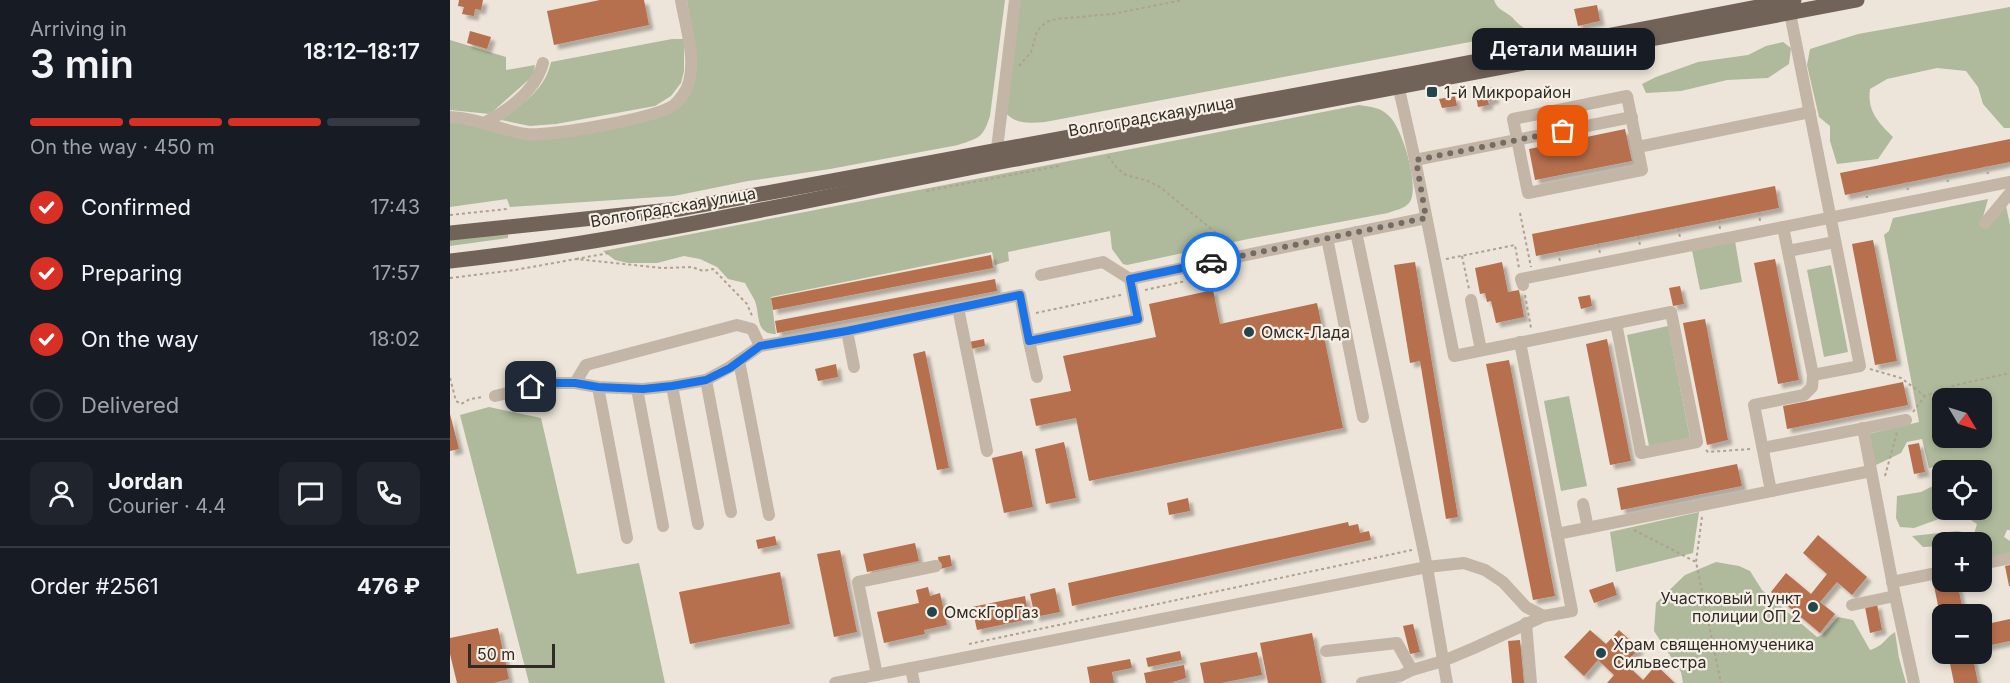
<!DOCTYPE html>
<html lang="en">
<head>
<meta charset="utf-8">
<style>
  body { margin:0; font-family:Inter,sans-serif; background:#20242c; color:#f1f3f6; height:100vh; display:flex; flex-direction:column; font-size:22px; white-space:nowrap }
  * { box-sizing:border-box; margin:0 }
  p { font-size:20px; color:#9ea1a6 }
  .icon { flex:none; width:33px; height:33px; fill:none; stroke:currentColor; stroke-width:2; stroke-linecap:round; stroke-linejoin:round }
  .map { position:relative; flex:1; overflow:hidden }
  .sheet { display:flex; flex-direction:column; background:#171b24; width:450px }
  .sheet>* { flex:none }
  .needle { width:39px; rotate:128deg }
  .buttons { position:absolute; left:1482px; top:388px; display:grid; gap:12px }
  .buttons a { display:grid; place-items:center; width:60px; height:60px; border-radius:12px; background:#171b24; box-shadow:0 3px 9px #0003; font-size:30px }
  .scale { position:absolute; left:18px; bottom:15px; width:87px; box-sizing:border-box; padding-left:6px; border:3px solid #312b26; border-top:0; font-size:16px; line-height:21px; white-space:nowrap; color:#312b26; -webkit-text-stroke:4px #f6efe5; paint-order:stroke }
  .pin { position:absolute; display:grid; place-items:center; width:51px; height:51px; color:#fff; margin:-26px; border-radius:12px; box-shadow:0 3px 9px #0006 }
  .courier { position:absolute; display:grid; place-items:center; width:60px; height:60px; margin:-30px; border:4px solid #1a73e8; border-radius:50%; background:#fff; color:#222; box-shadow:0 2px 8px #0007 }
  .bubble { position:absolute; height:42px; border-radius:12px; background:#171b24; box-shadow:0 3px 9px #0003; font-size:20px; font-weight:600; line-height:42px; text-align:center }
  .head em { font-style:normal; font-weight:600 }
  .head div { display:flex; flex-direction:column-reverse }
  .head { display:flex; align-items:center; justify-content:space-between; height:102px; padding:0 30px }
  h1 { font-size:39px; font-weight:600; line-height:45px }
  .bar { display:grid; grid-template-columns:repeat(4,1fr); gap:9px 6px; align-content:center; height:72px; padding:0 30px }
  .bar i { height:8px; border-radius:4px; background:#363941 }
  .bar .on { background:#d93025 }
  .bar p { grid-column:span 4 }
  .line { display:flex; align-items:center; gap:15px; padding:0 30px; border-top:2px solid #363941 }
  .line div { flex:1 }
  .round { display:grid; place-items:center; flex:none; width:63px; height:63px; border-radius:12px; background:#20242c }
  ol { padding:0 30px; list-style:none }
  li { display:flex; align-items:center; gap:18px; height:66px }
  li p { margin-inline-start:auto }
  li .icon { padding:6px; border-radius:50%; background:#d93025; color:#fff; stroke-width:4 }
  li:last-child { color:#9ea1a6 }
  li i { width:33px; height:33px; border:3px solid #363941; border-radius:50% }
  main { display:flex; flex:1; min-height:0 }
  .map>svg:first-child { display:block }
</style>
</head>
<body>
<main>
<section class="sheet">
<div class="head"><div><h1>3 min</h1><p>Arriving in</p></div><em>18:12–18:17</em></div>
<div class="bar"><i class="on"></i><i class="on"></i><i class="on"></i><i></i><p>On the way · 450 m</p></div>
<ol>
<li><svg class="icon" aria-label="check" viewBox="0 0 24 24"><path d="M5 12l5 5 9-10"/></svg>Confirmed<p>17:43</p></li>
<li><svg class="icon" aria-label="check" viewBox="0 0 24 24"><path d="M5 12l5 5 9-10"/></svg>Preparing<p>17:57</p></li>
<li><svg class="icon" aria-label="check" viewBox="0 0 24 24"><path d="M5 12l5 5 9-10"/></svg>On the way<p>18:02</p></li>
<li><i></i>Delivered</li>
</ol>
<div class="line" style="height:108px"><a class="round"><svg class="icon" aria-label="person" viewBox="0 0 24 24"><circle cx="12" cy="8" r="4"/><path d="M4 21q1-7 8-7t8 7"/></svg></a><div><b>Jordan</b><p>Courier · 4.4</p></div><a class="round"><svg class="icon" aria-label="chat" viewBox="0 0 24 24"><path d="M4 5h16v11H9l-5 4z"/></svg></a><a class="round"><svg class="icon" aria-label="phone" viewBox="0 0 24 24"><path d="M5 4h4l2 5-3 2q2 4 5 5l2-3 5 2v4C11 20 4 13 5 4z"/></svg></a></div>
<div class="line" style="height:78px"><div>Order #2561</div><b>476 ₽</b></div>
</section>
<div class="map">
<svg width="1560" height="683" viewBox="0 0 1560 683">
  <defs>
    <filter id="shadow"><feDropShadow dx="4.5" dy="4.5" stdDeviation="1.5" flood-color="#0004"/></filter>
  </defs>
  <rect width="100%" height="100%" fill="#ede5d9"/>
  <g fill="#aeba9b" fill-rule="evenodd">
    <path d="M237,0H555L540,116C533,138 529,138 508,145L380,169L298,181L224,196L60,207L57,199L0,207V121L63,134L219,111L246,64Z"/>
    <path d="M567,0H1044C1047,10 1055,11 1062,17C1067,23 1071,26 1078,31L595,122C579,123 563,125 553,109Z"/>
    <path d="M1560,7V128H1554L1533,104L1528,87L1516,71L1487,68L1437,79L1420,89C1417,111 1428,122 1443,137L1428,159L1387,164L1380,141V126L1369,117L1357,65L1360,49L1408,34Z"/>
    <path d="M222,39H234V71L231,83L221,96L205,106L106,124L80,126L51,120C73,103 95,90 101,62Z"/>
    <path d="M0,40L56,57V70L85,65L83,76L40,114L0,110Z"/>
    <path d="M1333,42L1341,48L1339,64L1318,78L1277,80L1231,91L1196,93L1192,84L1206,77L1248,62L1298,55L1316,46Z"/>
    <path d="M909,105C921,107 930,107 939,116C952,127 971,189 959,203C954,209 945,210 938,213L798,239L677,265L673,264L662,249L660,231L558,252L559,261L545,265L542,252L321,297L326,334C305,335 310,314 305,301C302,295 298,289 295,283L278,279L267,267L250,259L234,256L207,263H178L165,260L153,251Z"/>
    <path d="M1538,199L1533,217L1556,206L1560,225V530H1557L1554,537L1560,541V555L1532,560V543H1492V546L1473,547L1462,536L1507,531L1524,534L1527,524L1508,512L1464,528L1450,527L1446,518L1447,496L1471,492L1489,483L1488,467L1479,468L1472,439L1457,442L1451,453L1424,466L1418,434L1469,422L1434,235L1439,231L1443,218ZM1492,399H1532V438H1492ZM1492,471H1532V510H1492Z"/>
    <path d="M58,232V238L0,246V239Z"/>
    <path d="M1285,241L1292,282L1250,290L1242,250Z"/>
    <path d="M1381,265L1398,352L1374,357L1357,270Z"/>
    <path d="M1218,326L1240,438L1199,446L1177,335Z"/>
    <path d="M1119,396L1137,486L1111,491L1094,401Z"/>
    <path d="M39,407L91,418L127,574L189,563L215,683H79L10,415Z"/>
    <path d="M1249,512L1243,553L1166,572L1160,532Z"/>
    <path d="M1266,562L1289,566L1300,571L1312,590L1367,637L1372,635L1388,617L1403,620L1420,650C1434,646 1435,638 1445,632L1449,658L1456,683H1233L1231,672L1204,631L1206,603L1235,575Z"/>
  </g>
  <g fill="#b76f4e" filter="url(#shadow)">
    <path d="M9,0H33L31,10L25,9L24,16L12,14L14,7L8,6Z"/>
    <path d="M150,0H194L199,25L104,45L97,11Z"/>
    <path d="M1147,5L1150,21L1128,26L1124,9Z"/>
    <path d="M20,31L41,37L37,49L17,43Z"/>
    <path d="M1043,87L1045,99L1038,101L1039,105L1028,107L1025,90Z"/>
    <path d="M1005,96L1007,106L992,108L989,99Z"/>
    <path d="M1175,129L1182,161L1085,180L1079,149Z"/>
    <path d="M1560,139V162L1395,195L1390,173Z"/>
    <path d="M1325,186L1329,208L1086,256L1082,234Z"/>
    <path d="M1423,240L1447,361L1425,365L1402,244Z"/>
    <path d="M541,255L543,268L323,310L321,298Z"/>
    <path d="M1325,259L1349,380L1328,384L1304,263Z"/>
    <path d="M965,262L1008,517L996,519L970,361L960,363L944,265Z"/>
    <path d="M1052,262L1058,292L1069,290L1074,317L1046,323L1041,301L1037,302L1035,293L1030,294L1025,268Z"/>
    <path d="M545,279L547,291L327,333L325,321Z"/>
    <path d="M1230,286L1234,304L1223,306L1219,288Z"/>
    <path d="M763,290L770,324L867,303L893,428L639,481L626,418L586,426L580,399L621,391L613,356L706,337L699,304Z"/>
    <path d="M1140,295L1142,306L1131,309L1128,297Z"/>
    <path d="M1255,319L1278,440L1257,445L1233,323Z"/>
    <path d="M534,339L535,346L521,349L519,342Z"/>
    <path d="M1157,339L1181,461L1160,465L1136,344Z"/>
    <path d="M475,351L499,468L487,470L463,354Z"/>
    <path d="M1059,360L1105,596L1083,600L1036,364Z"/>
    <path d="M386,364L388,377L368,381L365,369Z"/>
    <path d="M1453,382L1458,405L1337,429L1333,406Z"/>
    <path d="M0,414L9,449L0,451Z"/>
    <path d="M614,442L626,498L596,504L585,449Z"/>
    <path d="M1469,443L1475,472L1464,474L1458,445Z"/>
    <path d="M572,451L583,507L554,513L542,458Z"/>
    <path d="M1287,464L1292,486L1171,510L1167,488Z"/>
    <path d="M738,498L740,511L719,515L717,503Z"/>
    <path d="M898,522L899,526L908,524L910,533L919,531L921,540L622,606L618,583Z"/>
    <path d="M1368,535L1417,577L1402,595L1387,582L1370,602L1385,614L1370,633L1321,592L1336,573L1361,594L1377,574L1353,553Z"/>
    <path d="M325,536L327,545L308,549L306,540Z"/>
    <path d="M465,543L469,561L417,572L413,554Z"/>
    <path d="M390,550L407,632L384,637L367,554Z"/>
    <path d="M500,555L502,566L490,569L488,557Z"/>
    <path d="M1560,565V586H1559L1555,566Z"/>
    <path d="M330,572L340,624L240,644L229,592Z"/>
    <path d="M1492,579V582H1507L1514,615H1492L1491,620L1483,581Z"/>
    <path d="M1163,582L1167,595L1144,603L1139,590Z"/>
    <path d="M478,587L480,596L490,593L497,625L474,630L475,634L434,643L427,612L469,603L466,590Z"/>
    <path d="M605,588L610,612L585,617L580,594Z"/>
    <path d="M575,596L579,619L527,630L522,607Z"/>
    <path d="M1427,604L1432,630L1420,633L1415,607Z"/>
    <path d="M1560,619V641L1532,647V625Z"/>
    <path d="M963,624L970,652L960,654L953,626Z"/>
    <path d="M48,628L59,679L44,683H7L0,654V638Z"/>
    <path d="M1140,630L1156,644L1169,630L1189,649L1175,663L1193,680L1206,665L1225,683H1157L1164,675L1148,660L1134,676L1114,657Z"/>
    <path d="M862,633L872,683H818L810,643Z"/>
    <path d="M1070,640L1074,683H1062L1058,641Z"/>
    <path d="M730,651L732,660L698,667L696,658Z"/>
    <path d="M807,652L812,675L771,683H754L750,663Z"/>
    <path d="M1498,654H1522L1528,683H1504Z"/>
    <path d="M680,659L682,668L662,672L664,683H640L637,667Z"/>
    <path d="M734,665L736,678L720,683H696L694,673Z"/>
  </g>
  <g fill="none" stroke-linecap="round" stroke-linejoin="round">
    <g stroke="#afa191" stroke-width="2" stroke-dasharray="3 3" stroke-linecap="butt">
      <path d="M569,66L581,52L587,31L596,22L607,19L662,14L733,0"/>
      <path d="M658,156L667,168L676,175L698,181L710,187L765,232L776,248"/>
      <path d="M1536,166L1538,174"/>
      <path d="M1496,174L1498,182"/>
      <path d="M1456,182L1458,190"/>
      <path d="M1416,190L1417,198"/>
      <path d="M476,191L609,166"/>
      <path d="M1309,212L1310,221"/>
      <path d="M1070,213L1081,267"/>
      <path d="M0,215L57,209"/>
      <path d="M1269,220L1270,229"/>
      <path d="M1228,228L1230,237"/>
      <path d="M1188,236L1190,245"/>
      <path d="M1148,244L1150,253"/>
      <path d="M1108,252L1110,261"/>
      <path d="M1012,256L1019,289"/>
      <path d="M126,259L159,253"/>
      <path d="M996,259L1065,245L1069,268"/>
      <path d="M0,278L65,270L126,259L212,268L242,267L253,271L263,269L297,304L303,318"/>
      <path d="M695,290L736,281"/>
      <path d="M1075,295L1081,328"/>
      <path d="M586,313L671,295"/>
      <path d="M1420,369L1451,378L1475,396"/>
      <path d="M0,378L6,401L11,404L20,399L33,397"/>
      <path d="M1463,412L1475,396L1506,385L1560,373"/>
      <path d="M1256,450L1258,452L1300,449"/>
      <path d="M1435,476L1447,432"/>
      <path d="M1252,517L1246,562L1271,683"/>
      <path d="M1184,530L1246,562"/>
      <path d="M519,644L962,550"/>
    </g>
    <g stroke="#c4b6a7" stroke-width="12">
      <path d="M1340,13L1410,366L1363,375"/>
      <path d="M949,89L965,160L1004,356L1221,312L1247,442L1191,453L1166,323"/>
      <path d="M1177,96L1192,170L1078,193L1063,119Z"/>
      <path d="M0,117C29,118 48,130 76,134C99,137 206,118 224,105C230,100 237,90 239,82C246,57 235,25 231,0"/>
      <path d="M36,122C60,109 86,90 93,63"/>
      <path d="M1188,147L1360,112"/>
      <path d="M546,157L565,0"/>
      <path d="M965,160L1182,117"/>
      <path d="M1535,223L1560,193"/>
      <path d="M906,232L977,567L997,683"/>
      <path d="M877,238L913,417"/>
      <path d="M1338,251L1385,242"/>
      <path d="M591,275L653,262L680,279"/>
      <path d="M1073,285L1071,279L1560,182"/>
      <path d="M1021,300L1031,350"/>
      <path d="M508,308L537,451"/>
      <path d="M397,331L404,367"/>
      <path d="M579,341L587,377"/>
      <path d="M289,361L319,515"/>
      <path d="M256,380L281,512"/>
      <path d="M125,383L136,365L287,325L302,329L310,346"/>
      <path d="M222,386L248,524"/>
      <path d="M148,387L177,538"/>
      <path d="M187,389L213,526"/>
      <path d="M45,396L99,383H125L148,387L193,389L222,386L256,380L280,367L310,346L397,331L570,295L579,341L688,319L680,279L976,218"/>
      <path d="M1413,428L1445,596L1464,683"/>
      <path d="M1313,448L1456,420"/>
      <path d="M1321,491L1304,405L1354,395L1362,387L1363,375L1333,227"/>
      <path d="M1133,504L1138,528"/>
      <path d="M1107,534L1421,471"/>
      <path d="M1532,564L1560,558"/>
      <path d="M1442,582L1492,572"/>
      <path d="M1402,605L1445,596"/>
      <path d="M1076,623L1081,683"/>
      <path d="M876,651L947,643L962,670"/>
      <path d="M461,668L464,683"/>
      <path d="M427,675L408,582L486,566"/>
      <path d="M385,683L977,567L1014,563L1035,570L1053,582L1076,607L1094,616"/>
      <path d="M912,683L950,676L962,670L993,661L1024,648L1094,616L1122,611L1070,342"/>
    </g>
    <g stroke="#726359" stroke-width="15">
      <path d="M0,233L230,209L970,72L1344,0"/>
      <path d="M0,261C183,241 364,198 545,163C832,108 1120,57 1407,0"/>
    </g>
  </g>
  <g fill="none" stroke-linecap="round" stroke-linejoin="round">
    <path stroke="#736c65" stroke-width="6" stroke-dasharray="0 10.8" d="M761,262L976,218L966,160L1113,131"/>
    <path stroke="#1a73e8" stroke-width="8" d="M81,387L99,383H125L148,387L193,389L222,386L256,380L280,368L310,346L397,331L570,295L579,341L688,319L680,279L761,262"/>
  </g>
  <g fill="#21474d" stroke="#f6efe5" stroke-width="2">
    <rect x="976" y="86" width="12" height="12" rx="3"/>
    <circle cx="799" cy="332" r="6"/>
    <circle cx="1363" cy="607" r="6"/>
    <circle cx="482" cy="612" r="6"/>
    <circle cx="1151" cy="653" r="6"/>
  </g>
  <g text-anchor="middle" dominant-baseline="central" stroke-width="4.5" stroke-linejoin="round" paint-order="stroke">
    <g font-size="16" fill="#312b26" stroke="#f6efe5" text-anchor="start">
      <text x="994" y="92">1-й Микрорайон</text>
      <text x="811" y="332">Омск-Лада</text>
      <text x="1351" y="598" text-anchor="end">Участковый пункт<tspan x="1351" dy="18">полиции ОП 2</tspan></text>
      <text x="494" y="612">ОмскГорГаз</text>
      <text x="1163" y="644">Храм священномученика<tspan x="1163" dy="18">Сильвестра</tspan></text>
    </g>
    <g font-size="16" fill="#312b26" stroke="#f6efe5">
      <text transform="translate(701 116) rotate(-10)">Волгоградская улица</text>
      <text transform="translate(223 207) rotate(-10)">Волгоградская улица</text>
    </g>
  </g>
</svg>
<div class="buttons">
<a><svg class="needle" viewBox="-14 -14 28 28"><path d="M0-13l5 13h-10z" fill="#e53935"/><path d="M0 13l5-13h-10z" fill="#9ea1a6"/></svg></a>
<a><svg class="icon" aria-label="locate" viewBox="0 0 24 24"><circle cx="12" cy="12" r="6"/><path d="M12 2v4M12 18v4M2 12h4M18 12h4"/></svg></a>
<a>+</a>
<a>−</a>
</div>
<div class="scale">50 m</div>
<div class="pin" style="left:1113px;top:131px;background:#ea580c"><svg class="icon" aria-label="bag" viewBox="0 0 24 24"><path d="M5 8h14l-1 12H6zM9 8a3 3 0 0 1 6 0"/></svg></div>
<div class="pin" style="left:81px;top:387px;background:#1f2937"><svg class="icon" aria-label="home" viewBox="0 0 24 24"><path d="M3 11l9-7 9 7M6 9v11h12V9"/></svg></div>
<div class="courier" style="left:761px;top:262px"><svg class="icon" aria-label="car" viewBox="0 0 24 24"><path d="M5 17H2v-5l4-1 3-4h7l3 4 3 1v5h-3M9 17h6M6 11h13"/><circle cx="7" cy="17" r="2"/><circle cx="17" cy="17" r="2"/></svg></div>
<div class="bubble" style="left:1022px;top:28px;width:183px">Детали машин</div>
</div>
</main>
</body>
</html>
